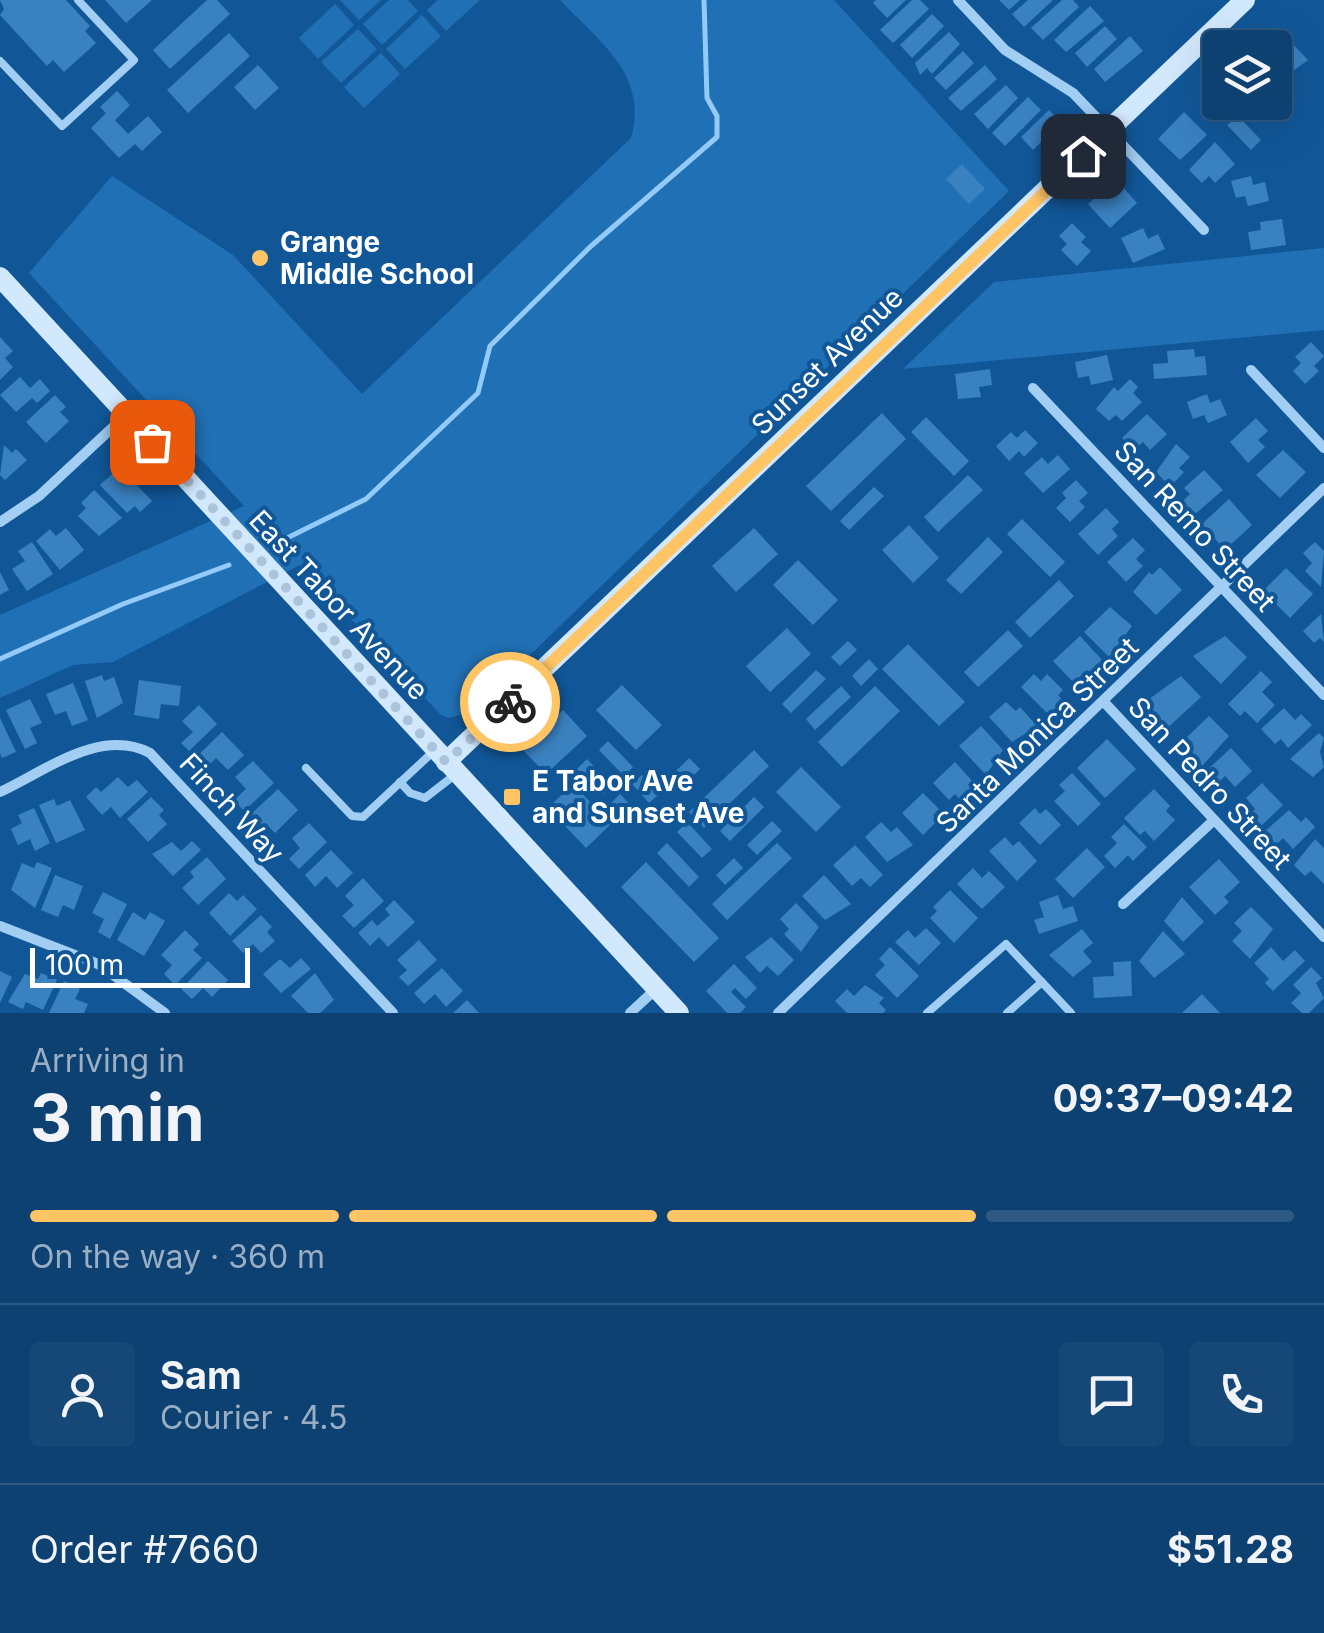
<!DOCTYPE html>
<html lang="en">
<head>
<meta charset="utf-8">
<style>
  body { margin:0; font-family:Inter,sans-serif; background:#164877; color:#f1f3f6; height:100vh; display:flex; flex-direction:column; font-size:38px; white-space:nowrap }
  * { box-sizing:border-box; margin:0 }
  p { font-size:32px; color:#9aafc4 }
  .icon { flex:none; width:55px; height:55px; fill:none; stroke:currentColor; stroke-width:2; stroke-linecap:round; stroke-linejoin:round }
  .map { position:relative; height:1013px; overflow:hidden }
  .panel { display:flex; flex-direction:column; background:#0d4172; flex:1 }
  .panel>* { flex:none }
  .fabs { position:absolute; left:1202px; top:30px; display:grid; gap:20px }
  .fabs a { display:grid; place-items:center; width:90px; height:90px; border-radius:10px; background:#0d4172; box-shadow:0 10px 40px #0002,0 0 0 2px #2d5a84; font-size:50px }
  .scale { position:absolute; left:30px; bottom:25px; width:220px; box-sizing:border-box; padding-left:10px; border:5px solid #fff; border-top:0; font-size:28px; line-height:35px; white-space:nowrap; color:#fff; -webkit-text-stroke:8px #115798; paint-order:stroke }
  .pin { position:absolute; display:grid; place-items:center; width:85px; height:85px; color:#fff; margin:-42px; border-radius:20px; box-shadow:0 5px 15px #0006 }
  .courier { position:absolute; display:grid; place-items:center; width:100px; height:100px; margin:-50px; border:8px solid #ffc565; border-radius:50%; background:#fff; color:#222; box-shadow:0 2px 12px #0007 }
  .headline em { font-style:normal; font-weight:700 }
  .headline div { display:flex; flex-direction:column-reverse }
  .headline { display:flex; align-items:center; justify-content:space-between; height:170px; padding:0 30px }
  h1 { font-size:65px; font-weight:700; line-height:75px }
  .bar { display:grid; grid-template-columns:repeat(4,1fr); gap:15px 10px; align-content:center; height:120px; padding:0 30px }
  .bar i { height:12px; border-radius:8px; background:#2d5a84 }
  .bar .active { background:#ffc565 }
  .bar p { grid-column:span 4 }
  .line { display:flex; align-items:center; gap:25px; padding:0 30px; border-top:2px solid #2d5a84 }
  .line div { flex:1 }
  .round { display:grid; place-items:center; flex:none; width:105px; height:105px; border-radius:10px; background:#164877 }
  .map>svg:first-child { display:block }
</style>
</head>
<body>
<div class="map">
<svg width="1324" height="1013" viewBox="0 0 1324 1013">
  <rect width="100%" height="100%" fill="#115798"/>
  <g fill="#2070b5">
    <path d="M340,0H381L359,20Z"/>
    <path d="M389,0H408L418,11L382,45L363,24Z"/>
    <path d="M438,0H480L446,31L427,10Z"/>
    <path d="M560,0H834L1009,191L471,712L449,718L441,715L300,565L113,662L73,665L0,698V615L244,506L29,273L112,176L233,255L362,394L631,138C649,74 599,42 560,0Z"/>
    <path d="M335,4L354,25L318,59L299,38Z"/>
    <path d="M422,15L441,36L405,69L386,49Z"/>
    <path d="M358,29L377,49L341,83L321,62Z"/>
    <path d="M381,53L400,74L364,108L344,87Z"/>
    <path d="M1324,248V330L903,369L994,282Z"/>
  </g>
  <g fill="none" stroke-linecap="round" stroke-linejoin="round">
    <g stroke="#94caf7" stroke-width="5">
      <path d="M279,542L366,499L478,393L490,346L590,247L717,137V116L707,98L704,0"/>
      <path d="M0,659L123,604L229,565"/>
    </g>
  </g>
  <g fill="#3a81c0">
    <path d="M0,0H66L90,26L85,31L96,43L64,72L53,60L47,66L0,15L4,9Z"/>
    <path d="M105,0H152L126,23Z"/>
    <path d="M207,0H217L230,14L170,69L153,50Z"/>
    <path d="M876,0H906L887,18L873,3Z"/>
    <path d="M912,0H920L929,9L893,43L880,30Z"/>
    <path d="M999,0H1020L1009,10Z"/>
    <path d="M1028,0H1053L1024,27L1012,14Z"/>
    <path d="M1062,0H1073L1079,7L1043,40L1031,28Z"/>
    <path d="M1090,6L1104,21L1066,52L1054,40Z"/>
    <path d="M932,14L944,26L912,58L900,45Z"/>
    <path d="M1105,26L1117,39L1087,67L1075,53Z"/>
    <path d="M949,32L960,44L932,74L927,68L920,75L915,63Z"/>
    <path d="M1281,32L1308,60L1275,84V48H1266Z"/>
    <path d="M229,33L250,56L188,113L167,90Z"/>
    <path d="M1130,36L1143,51L1105,82L1094,69Z"/>
    <path d="M963,51L974,63L946,90L934,78Z"/>
    <path d="M258,65L279,88L255,110L234,87Z"/>
    <path d="M985,65L997,79L961,111L948,98Z"/>
    <path d="M1220,76V102H1239L1228,114L1205,92Z"/>
    <path d="M1006,85L1018,98L988,129L974,114Z"/>
    <path d="M117,91L130,105L115,120L128,134L148,116L162,132L142,151L135,144L119,158L91,128L106,113L100,107Z"/>
    <path d="M1028,97L1041,110L1005,146L992,133Z"/>
    <path d="M1049,110L1061,123L1033,150L1021,137Z"/>
    <path d="M1184,112L1207,135L1180,160L1158,139Z"/>
    <path d="M1238,116L1261,140L1251,150L1227,125Z"/>
    <path d="M1215,142L1235,164L1215,183L1209,176L1202,183L1189,170Z"/>
    <path d="M962,164L985,189L969,204L946,179Z"/>
    <path d="M1251,176L1253,185L1265,182L1269,201L1248,206L1245,196L1236,198L1231,181Z"/>
    <path d="M1116,179L1137,203L1110,228L1088,204Z"/>
    <path d="M1282,219L1286,245L1251,250L1248,232L1261,230L1260,222Z"/>
    <path d="M1072,223L1086,237L1081,242L1091,251L1077,266L1061,250L1067,244L1059,236Z"/>
    <path d="M1143,228L1148,239L1158,234L1165,249L1133,263L1121,238Z"/>
    <path d="M0,337L13,351L5,358L13,367L0,380Z"/>
    <path d="M1311,342L1324,356L1314,366L1319,371L1305,384L1293,371L1301,363L1295,357Z"/>
    <path d="M1194,349L1195,357L1205,356L1207,375L1154,379L1153,364L1168,363L1167,351Z"/>
    <path d="M1107,355L1113,380L1091,385L1089,376L1078,378L1075,362Z"/>
    <path d="M990,369L992,385L979,387L981,397L958,399L955,374Z"/>
    <path d="M20,377L30,388L40,379L50,391L37,403L32,398L16,412L0,395Z"/>
    <path d="M1130,379L1138,387L1133,393L1142,402L1122,421L1116,415L1109,421L1096,409L1114,387L1118,391Z"/>
    <path d="M1207,394L1210,403L1220,399L1227,415L1208,423L1204,415L1193,419L1187,402Z"/>
    <path d="M55,395L66,407L60,412L69,421L46,443L26,422Z"/>
    <path d="M882,413L906,439L831,511L806,486Z"/>
    <path d="M1147,414L1167,434L1150,450L1143,442L1134,450L1122,438Z"/>
    <path d="M926,417L969,461L954,476L911,432Z"/>
    <path d="M1256,418L1268,431L1258,440L1265,447L1248,463L1230,442Z"/>
    <path d="M1025,430L1038,443L1024,457L1019,451L1009,461L996,446L1011,432L1017,438Z"/>
    <path d="M1176,444L1190,457L1179,468L1184,472L1170,487L1156,472Z"/>
    <path d="M4,445L12,453L16,449L27,460L5,480L0,475Z"/>
    <path d="M1283,450L1306,472L1280,498L1256,475Z"/>
    <path d="M1058,455L1070,469L1043,493L1024,473L1042,457L1048,464Z"/>
    <path d="M1204,470L1223,490L1194,515L1182,502L1190,494L1184,488Z"/>
    <path d="M112,474L123,485L130,478L152,501L140,512L135,506L127,513L100,485Z"/>
    <path d="M968,475L983,490L938,532L924,517Z"/>
    <path d="M1076,480L1088,493L1079,501L1085,507L1070,522L1056,508L1066,498L1062,493Z"/>
    <path d="M874,487L884,496L849,530L840,521Z"/>
    <path d="M94,490L122,518L99,536L78,516L86,508L81,503Z"/>
    <path d="M1229,499L1252,525L1225,550L1202,524Z"/>
    <path d="M1106,508L1119,522L1112,529L1118,536L1098,555L1078,534Z"/>
    <path d="M1022,519L1065,562L1050,577L1007,534Z"/>
    <path d="M909,525L939,558L913,583L882,550Z"/>
    <path d="M66,528L84,550L60,570L36,541L50,529L56,536Z"/>
    <path d="M754,528L778,554L736,592L712,566Z"/>
    <path d="M988,537L1003,552L961,594L946,580Z"/>
    <path d="M1133,538L1145,550L1136,559L1143,566L1126,582L1107,562Z"/>
    <path d="M32,542L53,574L27,591L12,569L25,561L18,551Z"/>
    <path d="M1315,542L1324,551L1321,587L1305,571L1312,563L1303,553Z"/>
    <path d="M798,560L838,600L813,625L773,585Z"/>
    <path d="M1160,567L1182,590L1156,615L1133,592L1149,572L1152,575Z"/>
    <path d="M1286,568L1313,594L1290,618L1263,591Z"/>
    <path d="M0,572L9,590L0,595Z"/>
    <path d="M1059,580L1074,596L1030,638L1015,622Z"/>
    <path d="M1110,607L1132,626L1109,657L1084,632Z"/>
    <path d="M1321,614L1324,642L1320,638L1314,643L1303,631Z"/>
    <path d="M787,628L811,654L770,692L746,666Z"/>
    <path d="M1008,630L1023,646L978,687L964,672Z"/>
    <path d="M1080,636L1104,662L1073,682L1053,661Z"/>
    <path d="M1225,636L1247,657L1221,684L1193,656Z"/>
    <path d="M848,641L857,650L840,666L831,657Z"/>
    <path d="M908,644L965,702L939,726L882,669Z"/>
    <path d="M869,659L878,669L861,686L852,676Z"/>
    <path d="M816,670L826,679L791,713L782,704Z"/>
    <path d="M1261,671L1272,682L1262,692L1275,705L1257,723L1245,711L1240,716L1228,704Z"/>
    <path d="M1034,674L1041,681L1047,674L1063,690L1058,695L1063,701L1049,715L1021,687Z"/>
    <path d="M102,675L104,681L114,677L123,703L97,718L85,681Z"/>
    <path d="M1181,676L1201,697L1162,733L1145,714L1154,705L1149,699Z"/>
    <path d="M139,680L181,686L179,706L161,704L159,719L134,715Z"/>
    <path d="M73,683L88,720L72,726L66,711L55,715L46,694Z"/>
    <path d="M622,685L662,725L636,750L596,710Z"/>
    <path d="M841,686L851,697L815,730L806,719Z"/>
    <path d="M875,686L900,711L842,767L818,742Z"/>
    <path d="M30,699L42,723L30,728L37,743L25,749L6,710Z"/>
    <path d="M1006,702L1016,711L1020,707L1037,726L1012,742L989,717Z"/>
    <path d="M199,705L217,724L189,751L181,743L193,732L182,721Z"/>
    <path d="M1284,708L1295,720L1301,714L1312,725L1288,748L1281,739L1275,744L1261,729Z"/>
    <path d="M563,710L587,736L546,774L522,749Z"/>
    <path d="M1209,716L1229,736L1202,766L1187,749L1193,743L1187,737Z"/>
    <path d="M0,718L16,752L2,758L0,753Z"/>
    <path d="M981,726L1003,750L986,775L959,746Z"/>
    <path d="M222,732L244,755L228,770L216,758L205,769L195,758Z"/>
    <path d="M1319,733L1324,738L1320,752L1324,767L1313,777L1290,759Z"/>
    <path d="M1107,739L1136,769L1105,798L1077,768Z"/>
    <path d="M608,741L633,767L624,776L599,750Z"/>
    <path d="M1231,748L1252,771L1235,787L1225,776L1218,783L1206,771Z"/>
    <path d="M754,750L769,766L704,828L689,812Z"/>
    <path d="M689,758L700,769L683,786L672,775Z"/>
    <path d="M587,759L612,785L603,795L577,769Z"/>
    <path d="M253,761L274,783L244,811L234,800L246,789L235,777Z"/>
    <path d="M955,762L976,785L960,800L955,794L949,800L933,783Z"/>
    <path d="M801,767L841,807L816,832L776,792Z"/>
    <path d="M1072,773L1101,804L1078,826L1054,801L1065,791L1059,785Z"/>
    <path d="M642,775L659,794L649,803L632,784Z"/>
    <path d="M118,777L128,787L137,780L148,792L120,818L111,807L102,815L86,797L96,787L101,792Z"/>
    <path d="M1262,783L1283,805L1259,828L1248,816L1255,809L1246,798Z"/>
    <path d="M573,784L611,824L586,848L548,808Z"/>
    <path d="M278,789L298,810L275,833L267,825L261,830L249,816Z"/>
    <path d="M1154,789L1170,806L1166,811L1175,820L1154,841L1145,831L1140,835L1124,818Z"/>
    <path d="M923,793L939,809L933,815L938,820L923,835L902,813Z"/>
    <path d="M620,794L637,812L628,821L611,803Z"/>
    <path d="M151,797L164,810L159,815L167,824L148,842L127,819Z"/>
    <path d="M754,797L764,807L730,841L720,831Z"/>
    <path d="M54,799L57,806L70,800L85,830L56,843L39,805Z"/>
    <path d="M34,808L50,843L35,851L30,839L18,845L11,829L22,823L18,815Z"/>
    <path d="M1035,808L1040,814L1046,809L1061,825L1040,845L1019,823Z"/>
    <path d="M1289,810L1301,822L1306,817L1315,827L1293,849L1283,838L1275,846L1263,833Z"/>
    <path d="M772,821L782,831L757,855L747,845Z"/>
    <path d="M687,822L712,849L702,858L677,832Z"/>
    <path d="M881,822L891,832L897,827L913,845L887,862L865,837Z"/>
    <path d="M309,823L327,842L299,869L289,859L300,848L292,838Z"/>
    <path d="M1124,824L1147,847L1133,861L1128,855L1115,868L1104,856L1117,843L1111,837Z"/>
    <path d="M1005,837L1013,846L1019,841L1037,861L1017,881L989,851Z"/>
    <path d="M1315,839L1324,848V884L1311,871L1305,876L1294,865Z"/>
    <path d="M192,841L201,850L173,876L152,854L172,842L181,851Z"/>
    <path d="M667,843L699,877L689,887L657,853Z"/>
    <path d="M777,843L792,858L727,920L712,904Z"/>
    <path d="M855,845L883,875L870,887L861,878L852,886L833,865Z"/>
    <path d="M1087,848L1105,867L1073,898L1055,879Z"/>
    <path d="M331,850L353,873L337,888L326,876L315,887L305,875Z"/>
    <path d="M207,857L226,879L198,905L182,888L194,877L190,872Z"/>
    <path d="M734,858L743,868L725,885L716,875Z"/>
    <path d="M1219,859L1240,882L1224,897L1229,902L1215,915L1189,887Z"/>
    <path d="M37,862L52,868L35,908L11,890L22,863L34,868Z"/>
    <path d="M646,862L719,938L694,962L621,887Z"/>
    <path d="M973,868L982,878L989,871L1005,887L982,909L957,884Z"/>
    <path d="M55,875L83,886L74,910L63,905L58,917L41,910Z"/>
    <path d="M824,875L851,904L825,920L802,896Z"/>
    <path d="M363,878L384,901L354,928L342,916L354,905L345,896Z"/>
    <path d="M950,890L978,918L954,943L930,918L937,911L933,907Z"/>
    <path d="M103,892L127,904L110,939L98,932L104,919L92,913Z"/>
    <path d="M229,893L237,901L243,895L257,909L230,936L209,913Z"/>
    <path d="M1058,895L1063,909L1073,906L1078,921L1039,934L1034,920L1044,917L1039,902Z"/>
    <path d="M1182,897L1204,922L1183,942L1164,921Z"/>
    <path d="M394,900L415,922L388,947L379,937L370,946L358,933L372,920L377,926L390,915L385,909Z"/>
    <path d="M796,903L819,927L801,952L784,934L789,929L780,919Z"/>
    <path d="M1251,907L1273,929L1250,959L1232,941L1242,931L1234,923Z"/>
    <path d="M133,912L145,920L150,912L165,921L144,956L117,940Z"/>
    <path d="M261,915L272,927L267,932L275,941L261,953L253,944L243,953L232,941Z"/>
    <path d="M926,928L941,943L919,965L895,942L908,930L915,938Z"/>
    <path d="M1082,929L1093,943L1083,951L1092,962L1073,977L1049,955Z"/>
    <path d="M185,930L199,944L193,950L202,958L175,985L164,974L172,965L161,955Z"/>
    <path d="M1163,931L1185,954L1154,978L1139,961Z"/>
    <path d="M771,937L794,960L778,976L767,966L760,973L745,957Z"/>
    <path d="M419,940L437,960L408,986L399,977L407,970L397,960Z"/>
    <path d="M890,947L919,976L897,998L875,975L885,965L879,959Z"/>
    <path d="M1271,947L1283,961L1295,950L1305,961L1273,991L1265,983L1269,979L1254,963Z"/>
    <path d="M301,958L311,969L281,993L263,974L280,959L290,968Z"/>
    <path d="M208,961L228,980L212,997L203,988L192,999L181,989Z"/>
    <path d="M1131,961L1132,996L1094,998L1093,977L1114,976L1113,962Z"/>
    <path d="M734,964L757,988L746,999L735,988L731,992L746,1007L740,1013H727L706,991Z"/>
    <path d="M1311,967L1322,978L1316,983L1324,998L1309,1013H1302L1291,1003L1301,993L1293,985Z"/>
    <path d="M442,968L463,991L446,1007L435,994L424,1004L414,993Z"/>
    <path d="M0,971L12,977L0,1003Z"/>
    <path d="M41,973L57,980L43,1010L26,1002L23,1009L8,1002L25,974L38,979Z"/>
    <path d="M315,973L334,1000L320,1013H308L291,996Z"/>
    <path d="M64,981L80,989L75,999L88,1004L84,1013H49Z"/>
    <path d="M865,985L884,998L879,1003L886,1010L883,1013H847L835,1001L847,989L854,996Z"/>
    <path d="M1202,994L1220,1013H1182Z"/>
    <path d="M467,1000L479,1013H453Z"/>
  </g>
  <g fill="none" stroke-linecap="round" stroke-linejoin="round">
    <g stroke="#a2cef4" stroke-width="8">
      <path d="M0,61L62,126L134,60L78,0"/>
      <path d="M306,768L352,816L363,817L435,750"/>
      <path d="M400,782L410,793L425,798L456,774"/>
      <path d="M927,1013L1006,944L1071,1013"/>
      <path d="M1007,1013L1042,982"/>
    </g>
    <g stroke="#a2cef4" stroke-width="10">
      <path d="M958,0L1005,50L1073,93L1204,230"/>
      <path d="M1251,370L1324,448"/>
      <path d="M1033,388L1324,695"/>
      <path d="M0,522L39,496L126,415"/>
      <path d="M1104,702L1324,937"/>
      <path d="M0,792C45,771 101,727 150,753L393,1013"/>
      <path d="M1123,904L1213,821"/>
      <path d="M0,926L98,964L165,1013"/>
      <path d="M630,1013L656,989"/>
      <path d="M778,1013L1324,488"/>
    </g>
    <g stroke="#d2e8fd" stroke-width="20">
      <path d="M0,277L679,1013"/>
      <path d="M446,762L1245,0"/>
    </g>
  </g>
  <g fill="none" stroke-linecap="round" stroke-linejoin="round">
    <path stroke="#acc4db" stroke-width="10" stroke-dasharray="0 18" d="M152,442L446,762L510,702"/>
    <path stroke="#ffc565" stroke-width="12" d="M510,702L1083,156"/>
  </g>
  <g fill="#ffc565" stroke="#115798" stroke-width="4">
    <circle cx="260" cy="258" r="10"/>
    <rect x="502" y="787" width="20" height="20" rx="5"/>
  </g>
  <g text-anchor="middle" dominant-baseline="central" stroke-width="8" stroke-linejoin="round" paint-order="stroke">
    <g font-size="28" font-weight="bold" fill="#fff" stroke="#115798" text-anchor="start">
      <text x="280" y="242">Grange<tspan x="280" dy="32">Middle School</tspan></text>
      <text x="532" y="781">E Tabor Ave<tspan x="532" dy="32">and Sunset Ave</tspan></text>
    </g>
    <g font-size="28" fill="#fff" stroke="#115798">
      <text transform="translate(827 361) rotate(-44)">Sunset Avenue</text>
      <text transform="translate(1195 526) rotate(47)">San Remo Street</text>
      <text transform="translate(339 605) rotate(47)">East Tabor Avenue</text>
      <text transform="translate(1037 735) rotate(-44)">Santa Monica Street</text>
      <text transform="translate(1210 783) rotate(47)">San Pedro Street</text>
      <text transform="translate(232 808) rotate(47)">Finch Way</text>
    </g>
  </g>
</svg>
<div class="fabs">
<a><svg class="icon" aria-label="layers" viewBox="0 0 24 24"><path d="M12 4l9 5-9 5-9-5zM3 14l9 5 9-5"/></svg></a>
</div>
<div class="scale">100 m</div>
<div class="pin" style="left:152px;top:442px;background:#ea580c"><svg class="icon" aria-label="bag" viewBox="0 0 24 24"><path d="M5 8h14l-1 12H6zM9 8a3 3 0 0 1 6 0"/></svg></div>
<div class="pin" style="left:1083px;top:156px;background:#1f2937"><svg class="icon" aria-label="home" viewBox="0 0 24 24"><path d="M3 11l9-7 9 7M6 9v11h12V9"/></svg></div>
<div class="courier" style="left:510px;top:702px"><svg class="icon" aria-label="bike" viewBox="0 0 24 24"><circle cx="6" cy="16" r="4"/><circle cx="18" cy="16" r="4"/><path d="M6 16l4-8h5l3 8M10 8l3 8H6M13 5h3"/></svg></div>
</div>
<section class="panel">
<div class="headline"><div><h1>3 min</h1><p>Arriving in</p></div><em>09:37–09:42</em></div>
<div class="bar"><i class="active"></i><i class="active"></i><i class="active"></i><i></i><p>On the way · 360 m</p></div>
<div class="line" style="height:180px"><a class="round"><svg class="icon" aria-label="person" viewBox="0 0 24 24"><circle cx="12" cy="8" r="4"/><path d="M4 21q1-7 8-7t8 7"/></svg></a><div><b>Sam</b><p>Courier · 4.5</p></div><a class="round"><svg class="icon" aria-label="chat" viewBox="0 0 24 24"><path d="M4 5h16v11H9l-5 4z"/></svg></a><a class="round"><svg class="icon" aria-label="phone" viewBox="0 0 24 24"><path d="M5 4h4l2 5-3 2q2 4 5 5l2-3 5 2v4C11 20 4 13 5 4z"/></svg></a></div>
<div class="line" style="height:130px"><div>Order #7660</div><b>$51.28</b></div>
</section>
</body>
</html>
